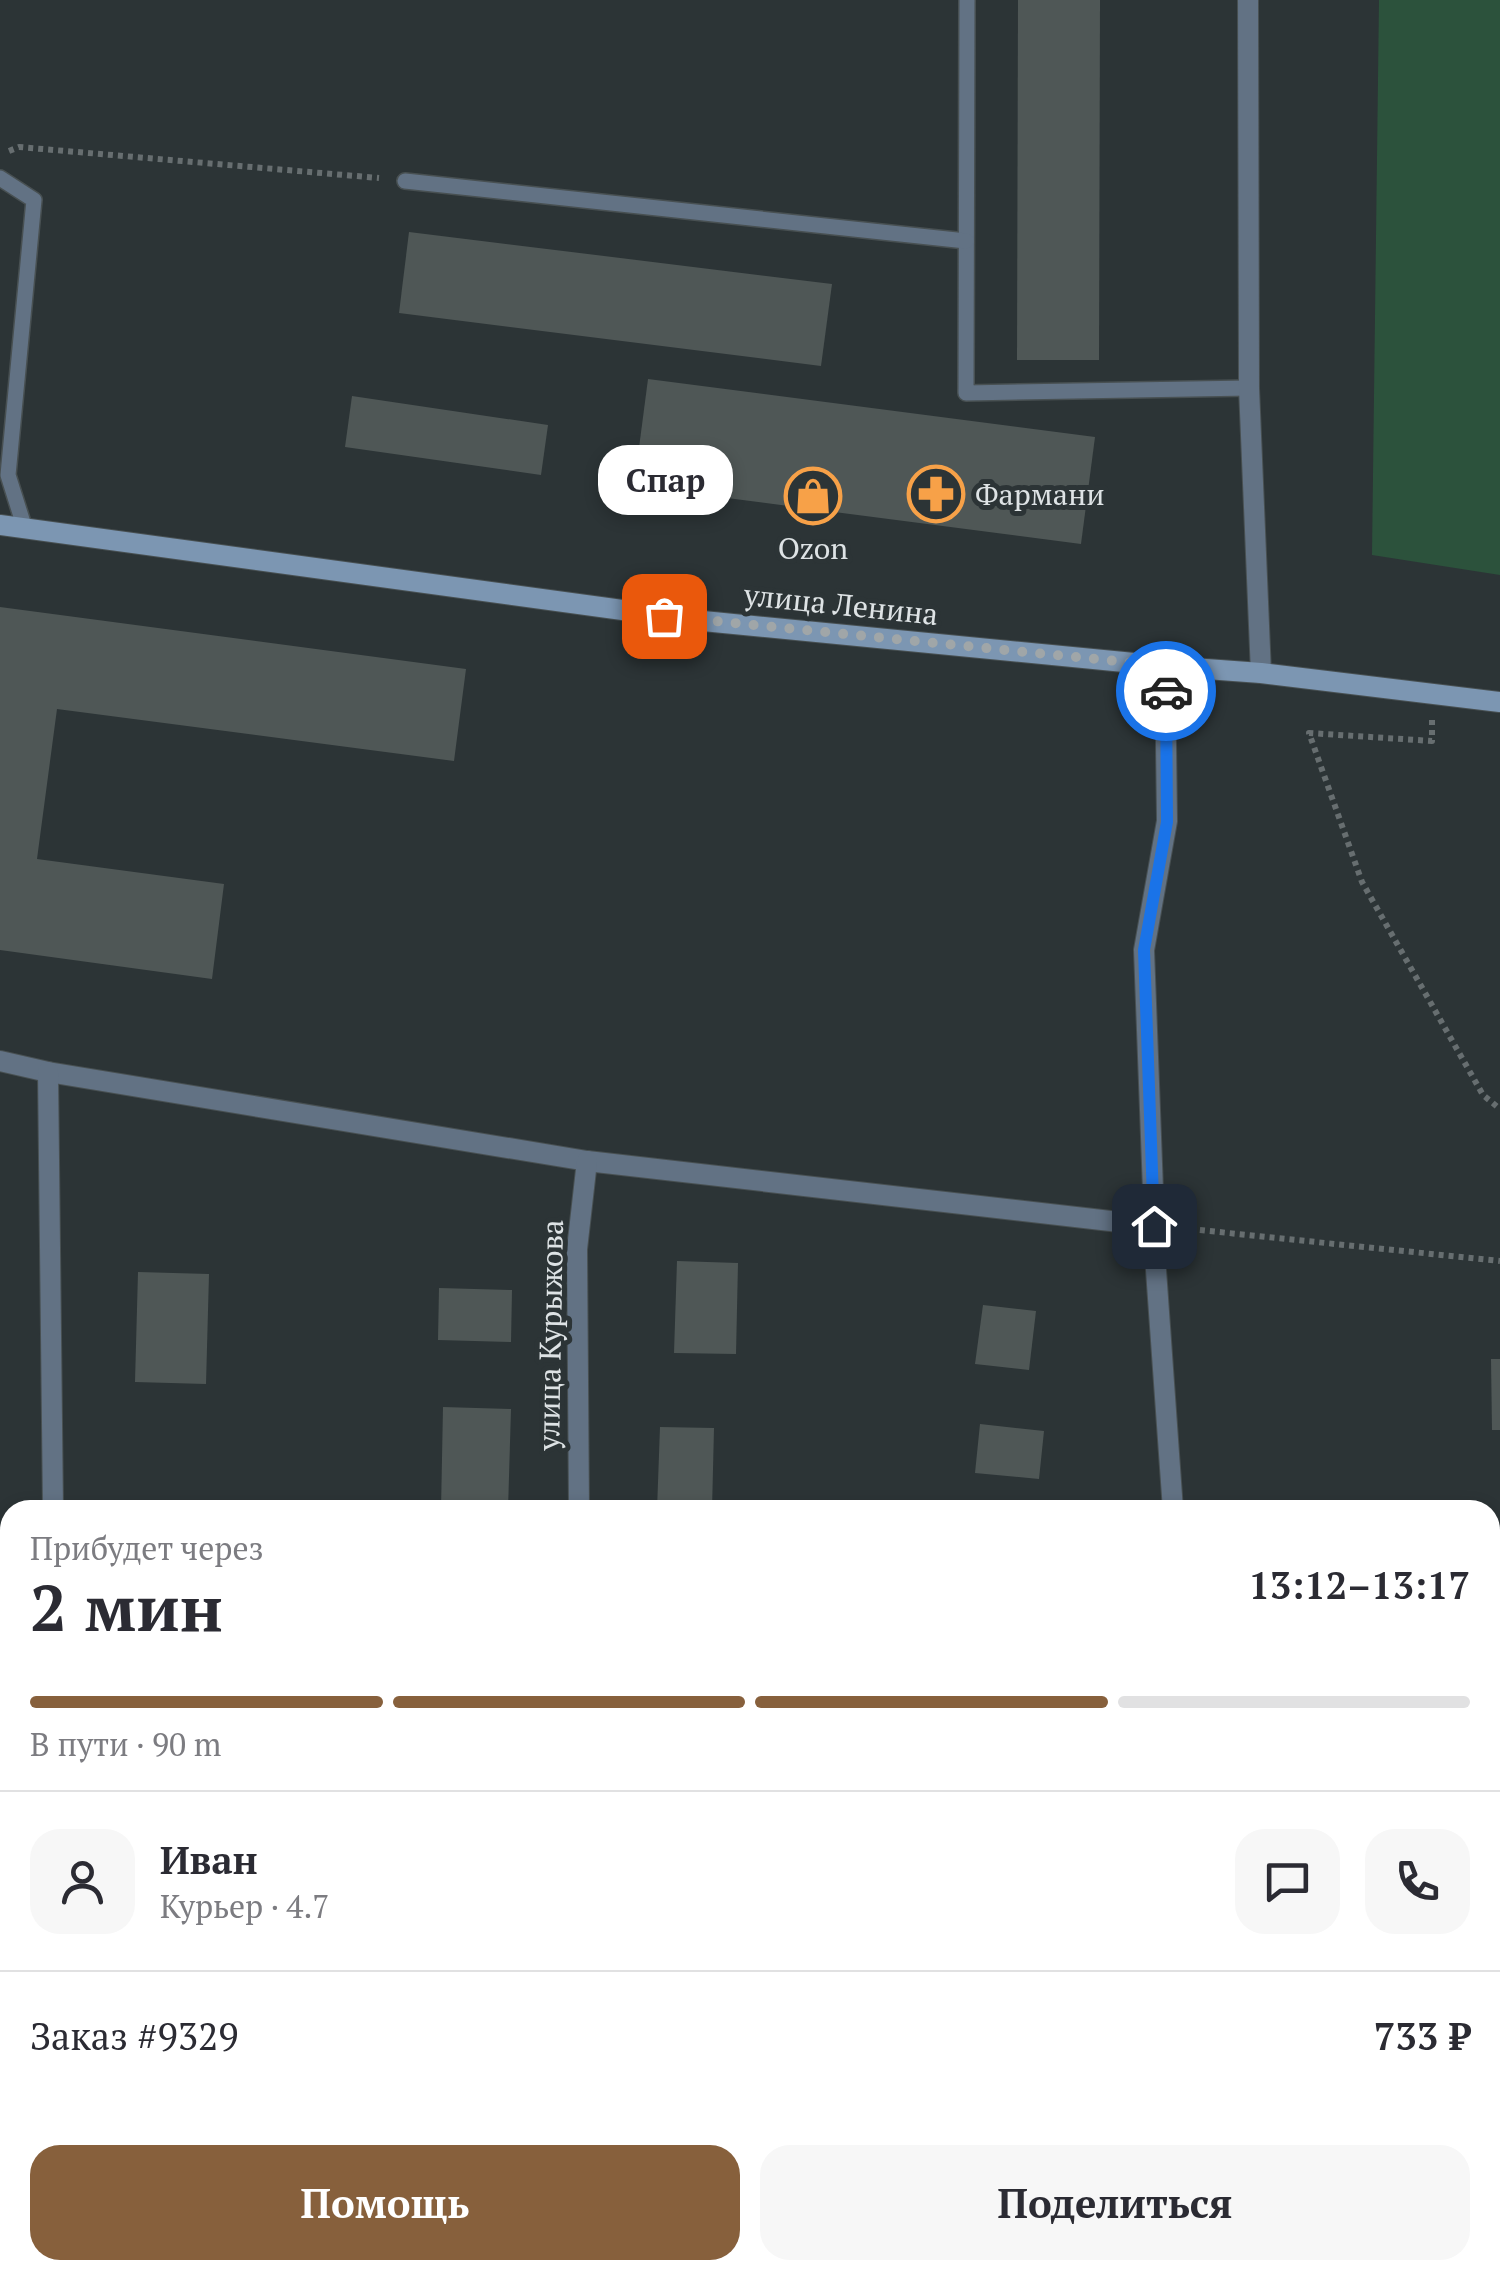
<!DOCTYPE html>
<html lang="ru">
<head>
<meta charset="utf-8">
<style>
  body { margin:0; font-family:"PT Serif",serif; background:#f7f7f7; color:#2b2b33; height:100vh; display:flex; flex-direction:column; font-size:38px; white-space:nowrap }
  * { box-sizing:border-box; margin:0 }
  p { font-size:32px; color:#7c7c81 }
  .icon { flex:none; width:55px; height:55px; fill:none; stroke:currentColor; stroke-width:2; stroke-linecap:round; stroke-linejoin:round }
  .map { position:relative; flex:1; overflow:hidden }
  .sheet { position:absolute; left:0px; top:1500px; width:1500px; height:780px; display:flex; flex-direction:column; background:#fff; border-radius:30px 30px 0 0; box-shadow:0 5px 15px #0003 }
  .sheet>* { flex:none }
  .pin { position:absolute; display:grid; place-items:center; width:85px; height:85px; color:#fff; margin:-42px; border-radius:20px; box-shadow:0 5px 15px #0006 }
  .courier { position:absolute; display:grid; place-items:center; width:100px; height:100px; margin:-50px; border:8px solid #1a73e8; border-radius:50%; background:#fff; color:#222; box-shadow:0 2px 12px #0007 }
  .bubble { position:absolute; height:70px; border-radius:30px; background:#fff; box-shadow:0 5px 15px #0003; font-size:32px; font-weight:700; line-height:70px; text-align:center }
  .head em { font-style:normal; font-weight:700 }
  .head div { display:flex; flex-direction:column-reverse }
  .head { display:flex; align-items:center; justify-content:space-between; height:170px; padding:0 30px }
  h1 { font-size:65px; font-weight:700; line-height:75px }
  .bar { display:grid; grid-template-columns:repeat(4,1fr); gap:15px 10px; align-content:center; height:120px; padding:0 30px }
  .bar i { height:12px; border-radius:8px; background:#e1e1e2 }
  .bar .selected { background:#87603c }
  .bar p { grid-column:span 4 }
  .line { display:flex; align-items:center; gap:25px; padding:0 30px; border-top:2px solid #e1e1e2 }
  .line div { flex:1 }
  .round { display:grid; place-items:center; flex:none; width:105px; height:105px; border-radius:30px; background:#f7f7f7 }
  .button { display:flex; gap:20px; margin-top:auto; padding:20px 30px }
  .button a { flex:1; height:115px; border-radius:30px; background:#87603c; color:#fff; font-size:40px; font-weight:700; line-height:115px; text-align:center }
  .button a+a { background:#f7f7f7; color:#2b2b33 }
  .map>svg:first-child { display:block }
</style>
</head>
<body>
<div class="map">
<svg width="1500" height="2280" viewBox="0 0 1500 2280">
  <rect width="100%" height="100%" fill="#2c3436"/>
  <path fill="#2c523c" d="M1379,0H1500V575L1372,555Z"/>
  <g fill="#4f5756">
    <path d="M1018,0H1100L1099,360H1017Z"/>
    <path d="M409,232L832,284L821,366L399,313Z"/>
    <path d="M648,379L1095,437L1081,544L634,486Z"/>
    <path d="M352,396L548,425L541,475L345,447Z"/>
    <path d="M0,607L466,669L454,761L57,709L37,859L224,884L212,979L0,950Z"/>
    <path d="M677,1261L738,1263L736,1354L674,1353Z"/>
    <path d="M138,1272L209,1274L206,1384L135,1382Z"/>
    <path d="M439,1288L512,1290L511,1342L438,1340Z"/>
    <path d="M983,1305L1036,1311L1029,1370L975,1364Z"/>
    <path d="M1491,1359H1500V1430H1492Z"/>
    <path d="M443,1407L511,1409L508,1510H441Z"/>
    <path d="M980,1424L1044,1431L1039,1479L975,1473Z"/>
    <path d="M660,1427L714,1428L712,1510H657Z"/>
    <rect x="655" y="2270" width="65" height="10"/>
  </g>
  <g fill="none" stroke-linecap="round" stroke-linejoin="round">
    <g stroke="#485052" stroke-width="18">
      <g id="lane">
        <path d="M967,0L966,393L1249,388"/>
        <path d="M0,178L34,200L8,475L25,529"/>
        <path d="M405,181L966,241"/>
      </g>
    </g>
    <g stroke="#485052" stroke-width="22">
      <g id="street">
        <path d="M1248,0L1249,388L1261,673"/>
        <path d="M1165,666L1167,821L1144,950L1156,1270L1173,1510"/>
        <path d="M0,1061L48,1072L587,1161L1154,1226"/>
        <path d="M48,1072L53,1510"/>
        <path d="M579,1510L577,1249L587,1161"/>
        <path d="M1224,2270V2280"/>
        <path d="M1243,2270L1273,2280"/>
        <path d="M57,2280L58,2270"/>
        <path d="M578,2280V2270"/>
      </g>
    </g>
    <g stroke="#485052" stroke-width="22">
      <path id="secondary" d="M0,525L703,621L1165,666L1261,673L1500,702"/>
    </g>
    <g stroke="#676e70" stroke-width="6" stroke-dasharray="5 5" stroke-linecap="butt">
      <path d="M9,151L19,147L379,178"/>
      <path d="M1432,720V741L1309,733L1362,882L1483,1095L1500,1109"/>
      <path d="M1180,1228L1500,1261"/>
    </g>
    <use href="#lane" stroke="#627284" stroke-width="15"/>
    <use href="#street" stroke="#627284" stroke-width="20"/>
    <use href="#secondary" stroke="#7c96b2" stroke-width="20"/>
  </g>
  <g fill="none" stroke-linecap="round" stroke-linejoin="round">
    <path stroke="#a0a6a8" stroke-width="10" stroke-dasharray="0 18" d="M664,616L1166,666V691"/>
    <path stroke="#1a73e8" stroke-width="12" d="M1154,1226L1144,950L1167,822L1166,691"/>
  </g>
  <defs>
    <g id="pharmacy-ring" transform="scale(2.875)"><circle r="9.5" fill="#2c3436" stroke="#f7a148" stroke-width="1.5"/><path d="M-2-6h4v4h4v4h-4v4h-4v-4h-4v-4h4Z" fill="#f7a148"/></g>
    <g id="shop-ring" transform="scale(2.875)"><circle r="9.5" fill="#2c3436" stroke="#f7a148" stroke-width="1.5"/><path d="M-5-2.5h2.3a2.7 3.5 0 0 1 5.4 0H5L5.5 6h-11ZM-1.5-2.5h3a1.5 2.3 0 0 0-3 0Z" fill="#f7a148"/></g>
  </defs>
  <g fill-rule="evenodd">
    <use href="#pharmacy-ring" x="936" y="494"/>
    <use href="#shop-ring" x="813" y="496"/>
  </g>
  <g text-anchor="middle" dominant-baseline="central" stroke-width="10" stroke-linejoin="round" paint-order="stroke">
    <g font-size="30" fill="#dee3e5" stroke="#2c3436" text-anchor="start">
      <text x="975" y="494">Фармани</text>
      <text x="813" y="548" text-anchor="middle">Ozon</text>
    </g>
    <g font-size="30" fill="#dee3e5" stroke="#2c3436">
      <text transform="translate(841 604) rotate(6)">улица Ленина</text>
      <text transform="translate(550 1335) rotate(-89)">улица Курыжова</text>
    </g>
  </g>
</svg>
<div class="pin" style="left:664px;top:616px;background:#ea580c"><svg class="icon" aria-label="bag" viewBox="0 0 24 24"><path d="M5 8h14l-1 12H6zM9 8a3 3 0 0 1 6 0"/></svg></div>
<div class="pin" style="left:1154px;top:1226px;background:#1f2937"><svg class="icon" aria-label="home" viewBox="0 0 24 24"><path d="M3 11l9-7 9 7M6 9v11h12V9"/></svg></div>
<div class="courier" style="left:1166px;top:691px"><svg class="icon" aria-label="car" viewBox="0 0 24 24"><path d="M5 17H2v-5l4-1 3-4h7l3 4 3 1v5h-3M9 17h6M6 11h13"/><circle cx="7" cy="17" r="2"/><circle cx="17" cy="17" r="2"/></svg></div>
<div class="bubble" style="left:598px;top:445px;width:135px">Спар</div>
<section class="sheet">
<div class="head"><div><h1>2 мин</h1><p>Прибудет через</p></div><em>13:12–13:17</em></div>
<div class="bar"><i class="selected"></i><i class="selected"></i><i class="selected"></i><i></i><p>В пути · 90 m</p></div>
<div class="line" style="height:180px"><a class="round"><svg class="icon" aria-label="person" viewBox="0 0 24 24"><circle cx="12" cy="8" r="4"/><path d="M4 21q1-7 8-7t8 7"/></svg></a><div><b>Иван</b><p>Курьер · 4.7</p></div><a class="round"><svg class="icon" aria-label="chat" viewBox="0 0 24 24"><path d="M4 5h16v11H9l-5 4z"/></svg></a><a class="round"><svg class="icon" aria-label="phone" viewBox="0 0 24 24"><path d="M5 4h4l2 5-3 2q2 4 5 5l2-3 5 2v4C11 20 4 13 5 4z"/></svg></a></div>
<div class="line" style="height:130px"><div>Заказ #9329</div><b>733 ₽</b></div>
<div class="button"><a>Помощь</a><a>Поделиться</a></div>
</section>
</div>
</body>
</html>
